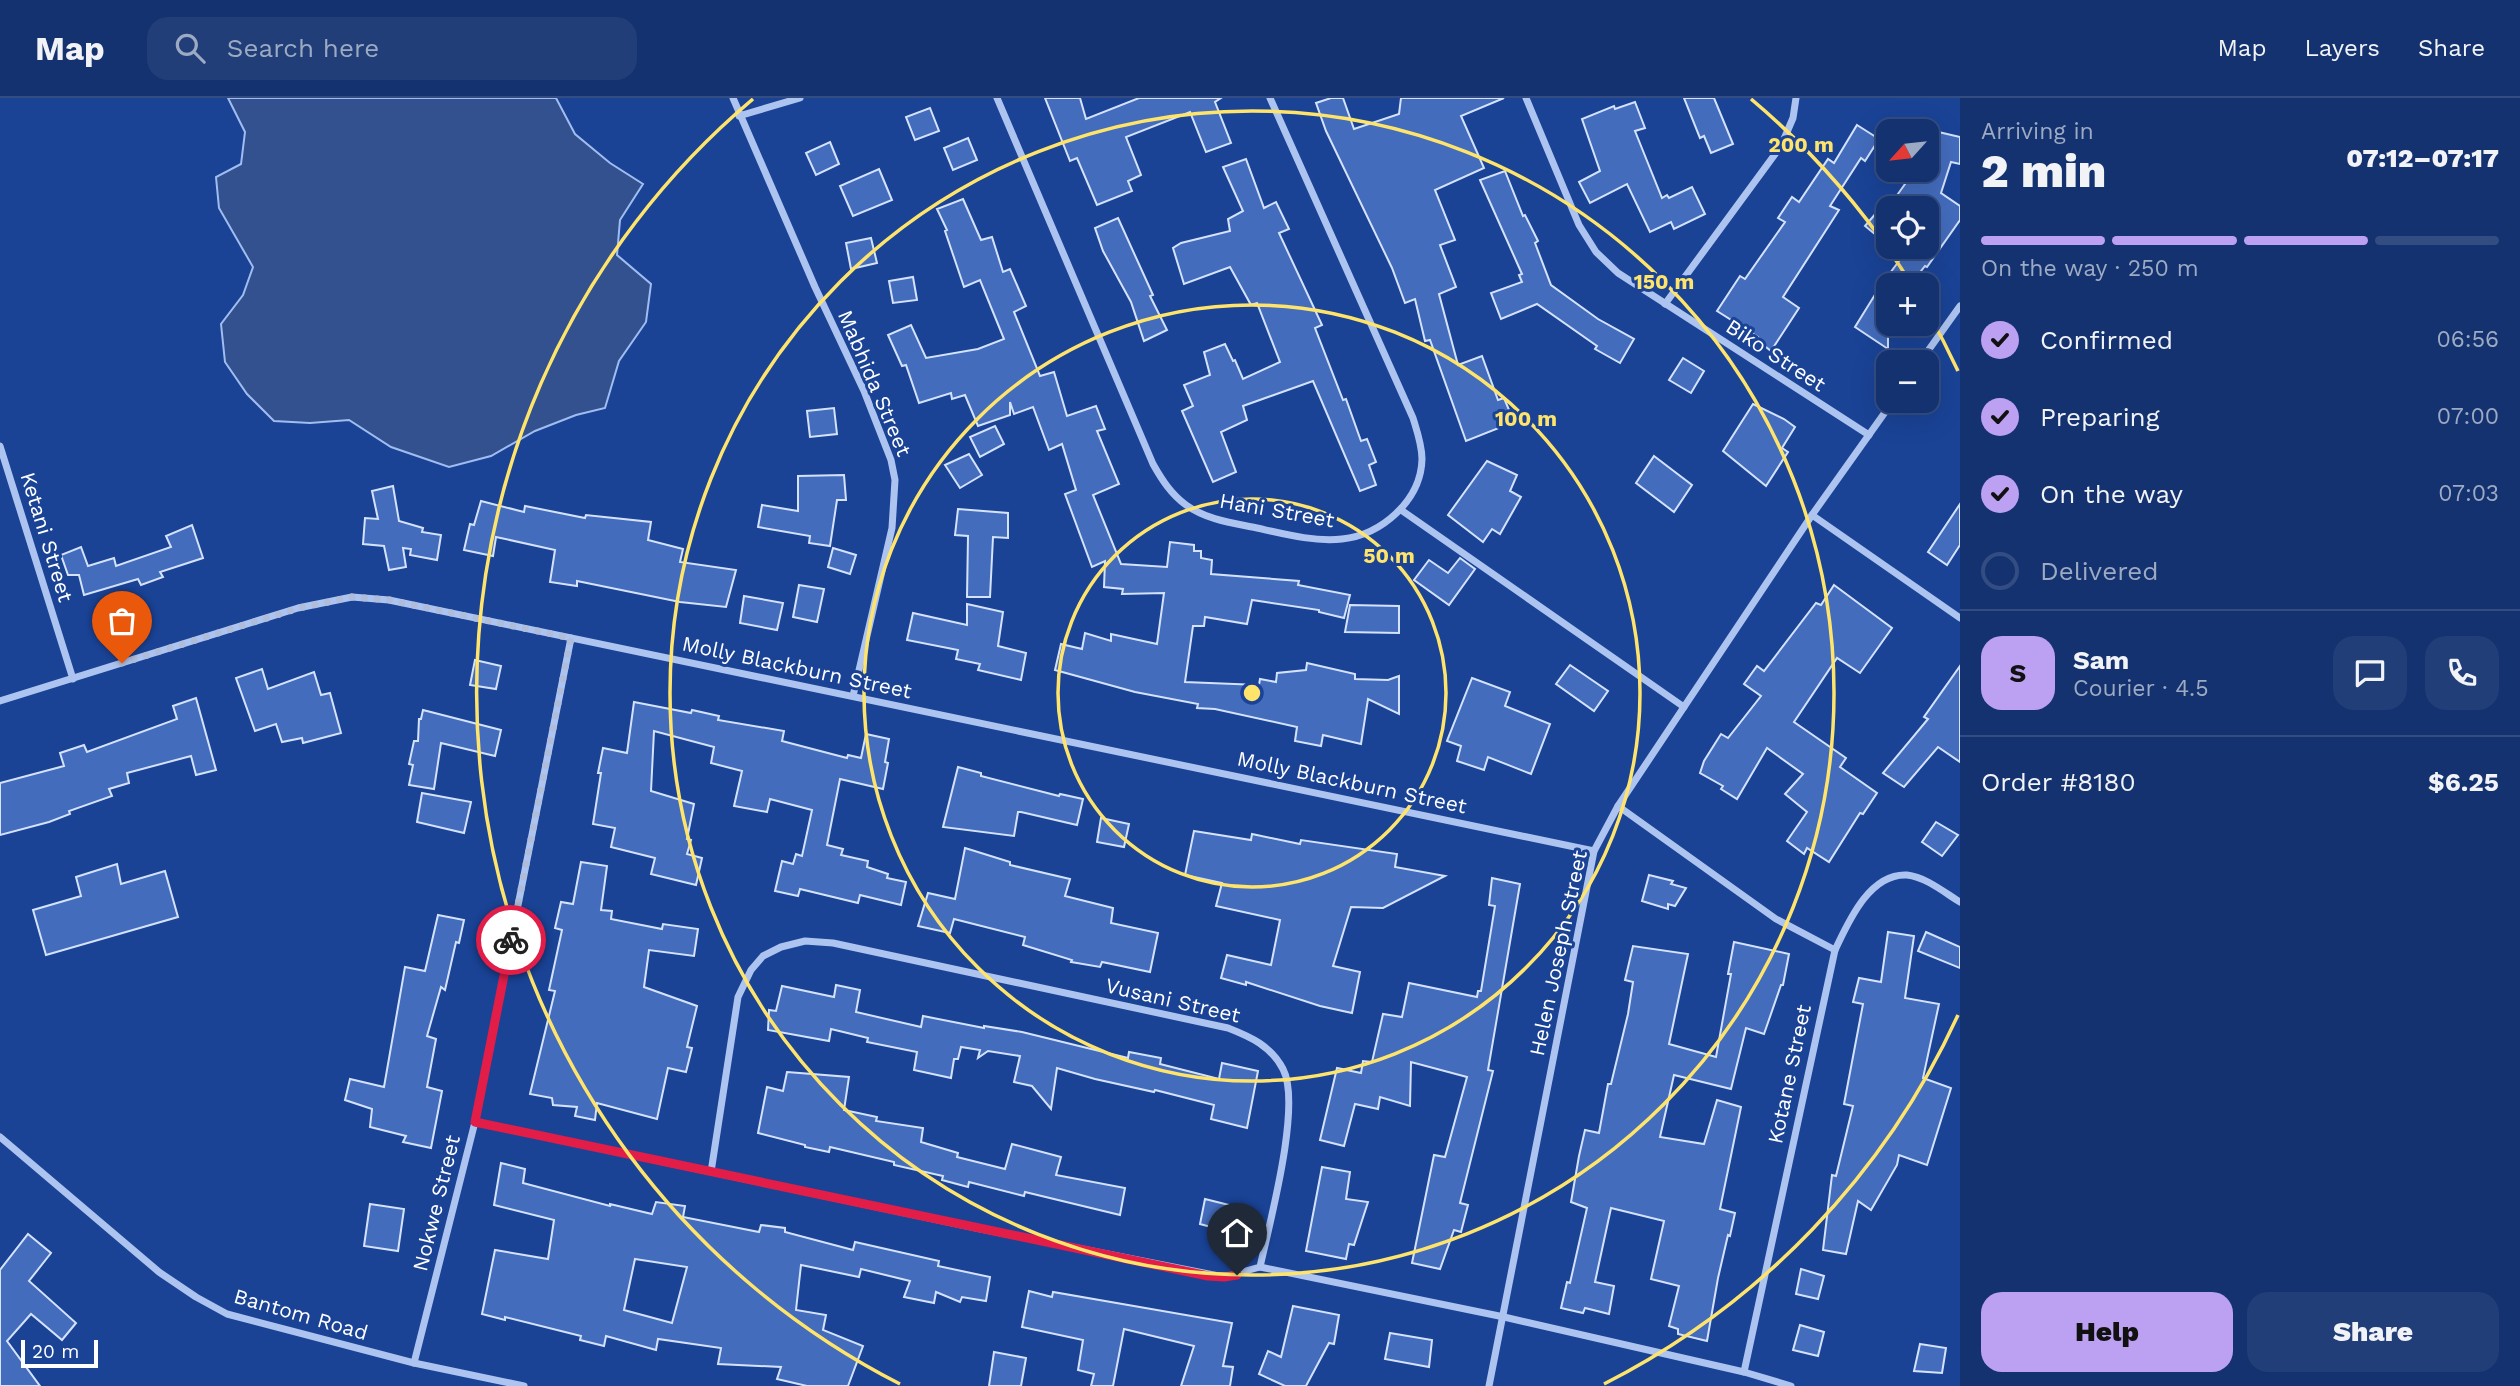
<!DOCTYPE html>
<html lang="en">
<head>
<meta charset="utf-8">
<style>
  body { margin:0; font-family:"Work Sans",sans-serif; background:#213e78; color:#f1f3f6; height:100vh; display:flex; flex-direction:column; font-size:26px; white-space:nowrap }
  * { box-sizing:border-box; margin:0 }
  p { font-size:23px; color:#9daac3 }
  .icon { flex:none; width:38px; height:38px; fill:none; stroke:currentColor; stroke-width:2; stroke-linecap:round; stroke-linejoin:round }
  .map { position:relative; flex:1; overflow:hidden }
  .details { display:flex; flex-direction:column; background:#143270; width:560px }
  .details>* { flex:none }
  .needle { width:46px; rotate:243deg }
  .buttons { position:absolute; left:1876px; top:21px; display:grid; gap:14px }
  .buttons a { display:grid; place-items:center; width:63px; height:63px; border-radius:14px; background:#143270; box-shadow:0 7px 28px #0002,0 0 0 2px #334d83; font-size:35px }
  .scale { position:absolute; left:21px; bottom:18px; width:77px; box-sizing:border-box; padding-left:7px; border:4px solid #fff; border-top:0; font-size:19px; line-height:24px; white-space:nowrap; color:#fff; -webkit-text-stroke:5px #1a4396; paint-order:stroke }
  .pin { position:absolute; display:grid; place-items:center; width:60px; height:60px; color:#fff; margin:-72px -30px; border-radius:50% 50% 50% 0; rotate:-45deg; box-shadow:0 0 7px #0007 }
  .pin .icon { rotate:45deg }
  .courier { position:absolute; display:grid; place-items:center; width:70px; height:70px; margin:-35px; border:5px solid #e11d48; border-radius:50%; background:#fff; color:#222; box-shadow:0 2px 9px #0007 }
  .overview em { font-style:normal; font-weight:800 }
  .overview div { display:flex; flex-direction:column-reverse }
  .overview { display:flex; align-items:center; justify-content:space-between; height:119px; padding:0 21px }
  h1 { font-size:46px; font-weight:800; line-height:52px }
  .bar { display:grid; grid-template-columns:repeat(4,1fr); gap:10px 7px; align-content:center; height:84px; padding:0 21px }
  .bar i { height:9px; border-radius:5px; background:#334d83 }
  .bar .selected { background:#bca0f2 }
  .bar p { grid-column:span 4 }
  .line { display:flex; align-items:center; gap:18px; padding:0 21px; border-top:2px solid #334d83 }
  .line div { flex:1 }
  .round { display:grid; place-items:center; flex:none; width:74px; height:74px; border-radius:21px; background:#213e78 }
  ol { padding:0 21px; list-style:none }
  li { display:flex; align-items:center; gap:21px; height:77px }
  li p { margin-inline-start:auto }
  li .icon { padding:7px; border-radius:50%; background:#bca0f2; color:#111; stroke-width:4 }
  li:last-child { color:#9daac3 }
  li i { width:38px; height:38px; border:4px solid #334d83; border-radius:50% }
  .button { display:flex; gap:14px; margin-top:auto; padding:14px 21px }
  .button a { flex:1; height:80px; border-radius:21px; background:#bca0f2; color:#111; font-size:28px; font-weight:800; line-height:80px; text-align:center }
  .button a+a { background:#213e78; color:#f1f3f6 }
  header { display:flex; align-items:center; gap:42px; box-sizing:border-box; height:98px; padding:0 35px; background:#143270; border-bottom:2px solid #334d83 }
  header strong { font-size:33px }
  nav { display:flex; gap:38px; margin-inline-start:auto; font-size:24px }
  .search { width:490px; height:63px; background:#213e78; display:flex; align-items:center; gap:18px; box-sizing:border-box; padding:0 24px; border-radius:21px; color:#9daac3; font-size:26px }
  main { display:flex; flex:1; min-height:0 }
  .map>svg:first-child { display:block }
</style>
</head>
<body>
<header>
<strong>Map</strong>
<div class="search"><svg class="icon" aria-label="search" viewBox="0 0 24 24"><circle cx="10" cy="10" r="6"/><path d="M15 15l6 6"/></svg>Search here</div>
<nav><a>Map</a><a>Layers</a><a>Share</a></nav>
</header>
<main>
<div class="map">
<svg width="1960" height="1288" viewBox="0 0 1960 1288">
  <rect width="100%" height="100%" fill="#1a4396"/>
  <path fill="#33518e" stroke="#a0bdf2" stroke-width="2" d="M228,0H556L575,36L610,65L643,86L620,122L617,157L651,186L646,224L619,263L605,310L576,317L535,333L491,358L449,369L391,349L349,322L310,325L274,323L247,296L225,264L221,226L243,197L253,169L219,110L216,79L241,66L245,34Z"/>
  <g fill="#436cbd" stroke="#d4e2fb" stroke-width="2" fill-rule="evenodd">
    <path d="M1045,0H1080L1086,21L1139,0H1221L1215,4L1231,45L1206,54L1190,14L1126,39L1141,77L1128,83L1132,93L1097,107L1077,60L1070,63Z"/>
    <path d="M1331,0H1343L1354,31L1399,16L1401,0H1504L1461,18L1484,70L1435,92L1455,142L1440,147L1456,189L1439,196L1458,267L1482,258L1498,302L1504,300L1514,324L1466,343L1430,242L1425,243L1415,201L1405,205L1392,170L1326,33L1316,5Z"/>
    <path d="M1684,0H1714L1733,46L1711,55L1704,38L1700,40Z"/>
    <path d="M1635,4L1645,30L1635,33L1662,100L1667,97L1669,100L1692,89L1705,116L1674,131L1671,124L1650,134L1627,86L1590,105L1579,84L1600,73L1582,21L1614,8L1615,11Z"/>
    <path d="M930,10L939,33L915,42L906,19Z"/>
    <path d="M1857,27L1879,41L1865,63L1861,60L1830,108L1839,112L1783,199L1799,210L1771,253L1757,242L1758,239L1717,213L1740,178L1745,181L1785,124L1778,120L1792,99L1799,104L1828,61L1834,65Z"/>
    <path d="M1930,32L1960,39V66L1951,64L1941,95L1960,108V122L1927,169L1925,168L1910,187H1888V251L1855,229L1881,187L1902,159L1890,149H1927V110H1888L1915,72H1927Z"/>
    <path d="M968,40L977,62L953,72L944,50Z"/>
    <path d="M830,44L839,66L816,77L806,55Z"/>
    <path d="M1246,61L1264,110L1276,104L1289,131L1279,135L1322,227L1315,230L1343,302L1346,301L1361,343L1367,341L1376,364L1369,367L1376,387L1360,393L1313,283L1243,308L1247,322L1221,334L1236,374L1213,384L1182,313L1193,308L1184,287L1210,277L1204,254L1225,246L1233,263L1235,262L1243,281L1280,264L1257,205L1251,207L1230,169L1184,186L1173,150L1181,145L1230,133L1228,121L1243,113L1223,69Z"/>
    <path d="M879,71L892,102L853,118L840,88Z"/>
    <path d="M1505,73L1523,118L1525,117L1538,143L1535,145L1551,187L1598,221L1634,241L1620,265L1595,251L1597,248L1537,206L1501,221L1491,195L1522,184L1519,177L1522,176L1480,82Z"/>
    <path d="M963,101L981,142L992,139L1003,174L1010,171L1026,208L1014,214L1040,278L1054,274L1067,318L1096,308L1105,331L1097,333L1119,386L1093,397L1121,466L1167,469L1170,444L1194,447V453H1201V460L1212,462L1211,476L1299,483L1298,487L1350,497L1344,520L1319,514V512L1252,502L1247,526L1205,519L1204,528H1193L1185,584L1259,587L1260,581L1276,584L1277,575L1306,572L1307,565L1355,576V581L1388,582L1399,578V616L1368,601L1361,646L1323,637L1321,648L1295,643L1297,629L1215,611L1197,610L1198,606L1135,594L1055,572L1061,546L1082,551L1085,535L1111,543V536L1157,546L1164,495L1122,496L1123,491L1104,489L1105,463L1092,469L1065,396L1076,392L1062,346L1049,352L1033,309L1014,316L1010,304V317L978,328L965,297L952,301L951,295L919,305L906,267L902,268L888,237L911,227L926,260L978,251L1004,241L980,182L964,189L945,133L947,132L937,111Z"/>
    <path d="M1883,107L1888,110V147L1865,128Z"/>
    <path d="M1118,120L1153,197L1150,198L1167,232L1144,243L1131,204L1103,153L1095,130Z"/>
    <path d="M871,140L877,165L851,171L846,145Z"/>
    <path d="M913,179L917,202L893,205L889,183Z"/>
    <path d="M1683,260L1704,273L1691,295L1669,282Z"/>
    <path d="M1753,306L1784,321L1795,329L1782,350L1788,354L1766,388L1723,353Z"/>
    <path d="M834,310L837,336L810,339L807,313Z"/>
    <path d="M995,328L1004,346L980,359L970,339Z"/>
    <path d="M969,356L982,377L960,390L945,367Z"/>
    <path d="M1654,358L1692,387L1674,414L1636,385Z"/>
    <path d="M1487,363L1517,377L1510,393L1521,399L1500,436L1492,431L1483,444L1448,417Z"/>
    <path d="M844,377L846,402H837L830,448L809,445L810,438L758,429L762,407L798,413V378Z"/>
    <path d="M393,388L399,423L423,430L422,434L441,437L437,462L410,457L411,451L403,450L406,469L389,472L384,448L363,446L365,420L378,421L372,393Z"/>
    <path d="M481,403L524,414L525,408L585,420L586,417L651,424L648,442L683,451L680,464L736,472L726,509L680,504L577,483V488L550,484L555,452L496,439L493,458L464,452L470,426L474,427Z"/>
    <path d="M1960,406V447L1947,467L1928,454Z"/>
    <path d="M958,411L1008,415V440L993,439L990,499H967L968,438L955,437Z"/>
    <path d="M192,427L203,460L160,474L163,479L141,487L138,481L84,497L79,477H68L61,457L81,449L88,468L114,460L116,468L171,449L166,438Z"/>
    <path d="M833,450L856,457L850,476L828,469Z"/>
    <path d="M1460,460L1475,471L1449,507L1414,482L1429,462L1448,475Z"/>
    <path d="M799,487L824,491L817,524L793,519Z"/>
    <path d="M1834,487L1892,530L1860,575L1837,560L1794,624L1846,660L1840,669L1877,695L1863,716L1860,715L1829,764L1807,750L1804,756L1787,743L1807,714L1785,696L1803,676L1767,650L1737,701L1721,691L1723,688L1700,675L1704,663L1721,636L1728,640L1761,598L1744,586L1757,568L1764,573L1816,505L1821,507Z"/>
    <path d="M744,498L783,505L777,532L740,525Z"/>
    <path d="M967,506L1003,514L998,548L1026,555L1021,582L978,572L980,566L956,561L958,552L907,542L913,515L967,527Z"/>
    <path d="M1350,507L1399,508V535L1345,534Z"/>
    <path d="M475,562L501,568L496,591L470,587Z"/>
    <path d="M1570,567L1608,593L1594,613L1556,586Z"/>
    <path d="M1960,568V664L1938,649L1904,689L1883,675L1928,621L1924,619Z"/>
    <path d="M262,571L268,591L314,574L321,597L330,595L341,635L303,645L302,640L282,644L276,626L255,633L236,580Z"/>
    <path d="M1472,580L1510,594L1505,608L1550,626L1531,676L1488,659L1484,672L1457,663L1461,648L1447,643Z"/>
    <path d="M196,600L216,672L196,677L191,658L127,675L129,685L109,691L112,698L69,713L70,716L49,724L0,737V685L64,668L60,655L84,647L87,654L177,621L173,608Z"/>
    <path d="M634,604L691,615L692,612L719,618L718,622L784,633L782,643L847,660L848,657L861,660L866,636L889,641L885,664L888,665L883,691L840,681L827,747L843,751L841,757L868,763L867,769L888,776L887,780L906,784L901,807L860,797L858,805L800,791L798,798L775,793L782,763L793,766L796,756L802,758L812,712L770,701L767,714L734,708L742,673L711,665L714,649L654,633L651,693L694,706L687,741L691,742L687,756L702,760L696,787L651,776L655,760L611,749L615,730L593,726L601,675H598L603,650L627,655Z"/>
    <path d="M423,612L501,632L495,658L441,645L434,691L409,687L413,667L409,666L414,643H418L419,621H421Z"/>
    <path d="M958,669L981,675V678L1059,698L1060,696L1083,701L1077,727L1021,714H1018L1014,738L943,729Z"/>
    <path d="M422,695L471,704L464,735L417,724Z"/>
    <path d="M1101,720L1129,726L1124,749L1097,744Z"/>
    <path d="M1936,724L1958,737L1942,758L1922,744Z"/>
    <path d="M1194,733L1251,742L1252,736L1300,746L1301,742L1397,756L1395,769L1445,778L1383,810L1351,809L1333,868L1360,874L1352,915L1320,908L1246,884V887L1221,880L1227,857L1271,867L1280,822L1216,808L1222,785L1185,777Z"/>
    <path d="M965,750L1010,764V767L1070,781L1065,798L1113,810L1111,825L1158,835L1150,874L1102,864L1100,869L1071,864L1072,862L1023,847L1025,839L954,821L950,835L918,828L928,795L955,801Z"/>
    <path d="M581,764L607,768L601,812L612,813L611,821L662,831L663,826L698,831L694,858L649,852L644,889L697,908L687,949L692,950L686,974L668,970L657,1021L597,1005L595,1022L575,1018L577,1009L553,1007L552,1000L530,996L555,893L549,892L562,832L555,830L561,804L573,806Z"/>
    <path d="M117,766L121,786L165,773L178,819L46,857L33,812L81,798L76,779Z"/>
    <path d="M1649,777L1673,783L1671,786L1686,790L1675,808L1668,806V811L1642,803Z"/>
    <path d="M1492,780L1520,786L1488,972L1493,973L1460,1105L1468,1107L1461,1134L1454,1132L1440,1171L1412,1165L1434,1057L1445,1059L1467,979L1411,964L1410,1008L1380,999L1378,1011L1355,1006L1344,1048L1320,1042L1337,970L1361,975L1363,963L1372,964L1383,916L1402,919L1409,885L1477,899L1478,893H1481L1495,808L1489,807Z"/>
    <path d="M438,817L464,822L459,845L456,844L445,892L441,889L427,938L436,941L427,989L442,993L431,1050L403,1044L406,1038L370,1029L372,1011L345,1002L350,981L384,989L405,869L425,873Z"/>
    <path d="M1888,834L1914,838L1905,900L1939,906L1923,980L1951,990L1927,1067L1899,1057L1897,1067L1871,1112L1858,1103L1846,1156L1823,1152L1832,1077L1836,1078L1853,1008L1844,1006L1863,906L1853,904L1859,880L1881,884Z"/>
    <path d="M1926,834L1960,849V870L1918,853Z"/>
    <path d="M1734,844L1789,856L1783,887H1781L1764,936L1746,930L1731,991L1674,977L1660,1039L1704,1046L1717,1002L1741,1009L1720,1111L1735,1115L1730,1138L1728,1137L1718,1180L1707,1243L1678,1236V1231L1669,1228L1679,1188L1651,1181L1664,1123L1611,1110L1595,1184L1614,1188L1609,1216L1585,1210L1583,1215L1561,1210L1567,1184L1570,1185L1587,1110L1571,1104L1579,1058L1585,1032L1599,1035L1608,986H1611L1628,916L1633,884L1625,882L1633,848L1688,856L1669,946L1716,959L1731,876H1728Z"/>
    <path d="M836,887L860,892L856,914L921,929L923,918L984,930V928L1022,934L1128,960L1129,954L1161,960L1160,966L1219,981L1222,965L1258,973L1247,1030L1211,1021L1214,1007L1155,992L1154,994L1095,981L1057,970L1051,1011L1032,988L1014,984L1020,958L988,953L978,960L980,952L961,949L958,961H954L951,980L914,972L917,954L867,944L868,940L831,931L829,943L768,932L769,912L776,913L782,888L834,899Z"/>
    <path d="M787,974L849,979L844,1012L877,1019L876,1023L923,1030L921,1044L958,1055L957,1059L1005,1071L1012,1046L1061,1059L1056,1077L1125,1090L1120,1117L1025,1094L1024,1098L969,1084L968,1089L942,1082L943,1078L894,1067V1064L830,1049L829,1054L805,1049V1047L758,1035L767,989L783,993Z"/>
    <path d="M501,1065L525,1071L523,1085L610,1108V1106L652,1116L656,1104L685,1108L683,1119L759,1134L761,1127L785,1130V1134L853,1152L855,1144L939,1163L938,1168L990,1179L986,1203L962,1199L960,1204L936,1194L934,1205L904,1199L910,1183L861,1171L859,1179L801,1167L796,1212L826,1217L823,1232L863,1248L848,1288H807L777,1281L781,1269L718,1266L721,1250L658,1241L656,1252L606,1238L604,1248L580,1242L581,1238L505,1219V1222L482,1216L495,1152L548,1161L554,1122L494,1107ZM635,1161L687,1169L672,1225L624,1212Z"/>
    <path d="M1322,1069L1350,1074L1346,1101L1368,1104L1354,1147L1349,1146L1346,1161L1306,1153Z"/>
    <path d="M1205,1101L1229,1107L1222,1132L1200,1126Z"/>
    <path d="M370,1106L404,1111L398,1153L364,1148Z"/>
    <path d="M28,1136L51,1155L29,1183L76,1225L62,1242L31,1216L7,1243L40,1288H0V1172Z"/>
    <path d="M1801,1171L1824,1178L1818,1201L1796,1196Z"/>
    <path d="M1029,1193L1052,1199L1053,1194L1232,1225L1223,1268L1233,1269L1230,1288H1181L1194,1248L1124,1231L1113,1288H1091L1094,1276L1078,1272L1083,1242L1022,1229Z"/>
    <path d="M1293,1208L1339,1217L1334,1246L1329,1245L1306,1288H1285L1259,1276L1268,1253L1281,1259Z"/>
    <path d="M1800,1227L1824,1234L1818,1258L1793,1252Z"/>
    <path d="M1390,1235L1432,1242L1429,1269L1385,1261Z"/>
    <path d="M1920,1246L1946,1250L1942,1275L1914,1273Z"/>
    <path d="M994,1254L1026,1260L1021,1288H989Z"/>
  </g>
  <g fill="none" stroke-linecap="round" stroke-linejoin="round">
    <g stroke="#adc4f0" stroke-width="7">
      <path d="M733,0L815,189L864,293L891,362L895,382L892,430L853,598"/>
      <path d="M997,0L1153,366C1162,382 1171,396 1186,407C1207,422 1233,425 1257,430C1284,436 1314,444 1342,441C1381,437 1421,403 1422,361C1422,347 1417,333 1413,320L1270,0"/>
      <path d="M1526,0L1579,127L1596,154L1618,175L1869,337"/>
      <path d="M739,18L800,0"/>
      <path d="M1665,206L1781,48L1793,20L1796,0"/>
      <path d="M1920,264L1960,208"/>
      <path d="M0,348L73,581"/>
      <path d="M1401,412L1684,609"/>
      <path d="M1812,417L1960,520"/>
      <path d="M0,603L298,510L352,499L389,502L1594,753"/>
      <path d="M1618,708L1776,821L1835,852"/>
      <path d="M475,1024L981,1131L1224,1179L1260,1169C1269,1127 1302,1007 1283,971C1271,948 1251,939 1228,930L833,845L805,843L781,849L763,858L751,872L738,899L711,1074"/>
      <path d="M0,1039L159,1174L196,1199L227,1216L414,1265L524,1288"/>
      <path d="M1260,1169L1504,1219L1744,1274L1791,1288"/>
      <path d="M414,1265L475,1024L571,540"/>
      <path d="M1744,1274L1835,852C1848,825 1869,775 1907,777C1926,779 1945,795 1960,804"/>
      <path d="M1489,1288L1594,753L1618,708L1812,417L1893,303"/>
    </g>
  </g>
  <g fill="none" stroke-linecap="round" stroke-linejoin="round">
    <path stroke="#afbdda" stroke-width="7" stroke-dasharray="0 12.6" d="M122,565L299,510L352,499L389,502L571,540L511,842"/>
    <path stroke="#e11d48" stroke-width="9" d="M511,842L475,1024L1208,1178L1224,1179L1237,1177"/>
  </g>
  <g fill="none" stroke="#ffe46c" stroke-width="3.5">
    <circle cx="1252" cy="595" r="194"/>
    <circle cx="1252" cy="595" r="388"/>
    <circle cx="1252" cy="595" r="582"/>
    <path d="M1958 917A776 776 0 0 1 1604 1286M900 1286A776 776 0 0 1 753 1M1751 1A776 776 0 0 1 1910 184M1927 213A776 776 0 0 1 1958 273"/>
  </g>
  <g text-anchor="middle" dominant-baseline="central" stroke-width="6" stroke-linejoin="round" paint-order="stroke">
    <g font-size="21" fill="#fff" stroke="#1a4396">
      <text transform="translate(1776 257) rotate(33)">Biko Street</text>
      <text transform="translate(875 285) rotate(67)">Mabhida Street</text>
      <text transform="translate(1277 412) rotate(10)">Hani Street</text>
      <text transform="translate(47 439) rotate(73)">Ketani Street</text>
      <text transform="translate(797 569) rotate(12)">Molly Blackburn Street</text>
      <text transform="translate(1352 684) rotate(12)">Molly Blackburn Street</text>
      <text transform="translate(1558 855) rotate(-78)">Helen Joseph Street</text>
      <text transform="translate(1173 902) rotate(13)">Vusani Street</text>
      <text transform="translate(1789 976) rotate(-78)">Kotane Street</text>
      <text transform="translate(436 1105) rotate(-76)">Nokwe Street</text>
      <text transform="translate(301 1216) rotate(16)">Bantom Road</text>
    </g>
  </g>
  <circle cx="1252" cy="595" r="10" fill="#ffe46c" stroke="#1a4396" stroke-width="3.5"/>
  <g font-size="21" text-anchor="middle" font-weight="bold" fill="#ffe46c" stroke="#1a4396" stroke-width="6" stroke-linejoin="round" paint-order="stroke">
    <text x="1801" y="54">200 m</text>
    <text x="1664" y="191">150 m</text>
    <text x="1526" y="328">100 m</text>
    <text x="1389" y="465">50 m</text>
  </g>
</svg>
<div class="buttons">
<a><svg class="needle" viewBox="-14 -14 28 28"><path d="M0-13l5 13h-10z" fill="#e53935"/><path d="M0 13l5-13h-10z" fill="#9daac3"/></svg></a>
<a><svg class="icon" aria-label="locate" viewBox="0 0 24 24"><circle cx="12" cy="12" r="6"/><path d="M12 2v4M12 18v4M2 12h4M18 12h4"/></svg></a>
<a>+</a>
<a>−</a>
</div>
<div class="scale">20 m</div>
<div class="pin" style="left:122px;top:565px;background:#ea580c"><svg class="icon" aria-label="bag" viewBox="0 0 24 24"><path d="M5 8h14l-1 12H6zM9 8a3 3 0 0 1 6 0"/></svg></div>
<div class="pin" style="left:1237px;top:1177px;background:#1f2937"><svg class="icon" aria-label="home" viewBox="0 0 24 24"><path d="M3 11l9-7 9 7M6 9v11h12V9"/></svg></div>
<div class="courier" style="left:511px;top:842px"><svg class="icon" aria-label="bike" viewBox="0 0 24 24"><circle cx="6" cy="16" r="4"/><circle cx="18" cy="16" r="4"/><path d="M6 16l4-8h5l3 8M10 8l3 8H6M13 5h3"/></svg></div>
</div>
<section class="details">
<div class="overview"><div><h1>2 min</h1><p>Arriving in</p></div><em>07:12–07:17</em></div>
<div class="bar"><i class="selected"></i><i class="selected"></i><i class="selected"></i><i></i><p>On the way · 250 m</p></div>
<ol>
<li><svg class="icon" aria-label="check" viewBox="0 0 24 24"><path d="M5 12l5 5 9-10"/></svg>Confirmed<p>06:56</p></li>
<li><svg class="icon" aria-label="check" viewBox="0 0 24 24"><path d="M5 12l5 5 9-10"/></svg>Preparing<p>07:00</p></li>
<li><svg class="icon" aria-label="check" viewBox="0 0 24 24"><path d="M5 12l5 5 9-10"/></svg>On the way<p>07:03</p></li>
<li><i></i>Delivered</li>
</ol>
<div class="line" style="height:126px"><b class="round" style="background:#bca0f2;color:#111">S</b><div><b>Sam</b><p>Courier · 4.5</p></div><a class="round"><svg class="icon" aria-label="chat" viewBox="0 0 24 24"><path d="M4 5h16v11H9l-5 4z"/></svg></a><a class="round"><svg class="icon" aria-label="phone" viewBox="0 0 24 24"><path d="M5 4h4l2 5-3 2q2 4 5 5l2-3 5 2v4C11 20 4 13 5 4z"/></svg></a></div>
<div class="line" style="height:91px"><div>Order #8180</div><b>$6.25</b></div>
<div class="button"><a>Help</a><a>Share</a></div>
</section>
</main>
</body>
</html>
